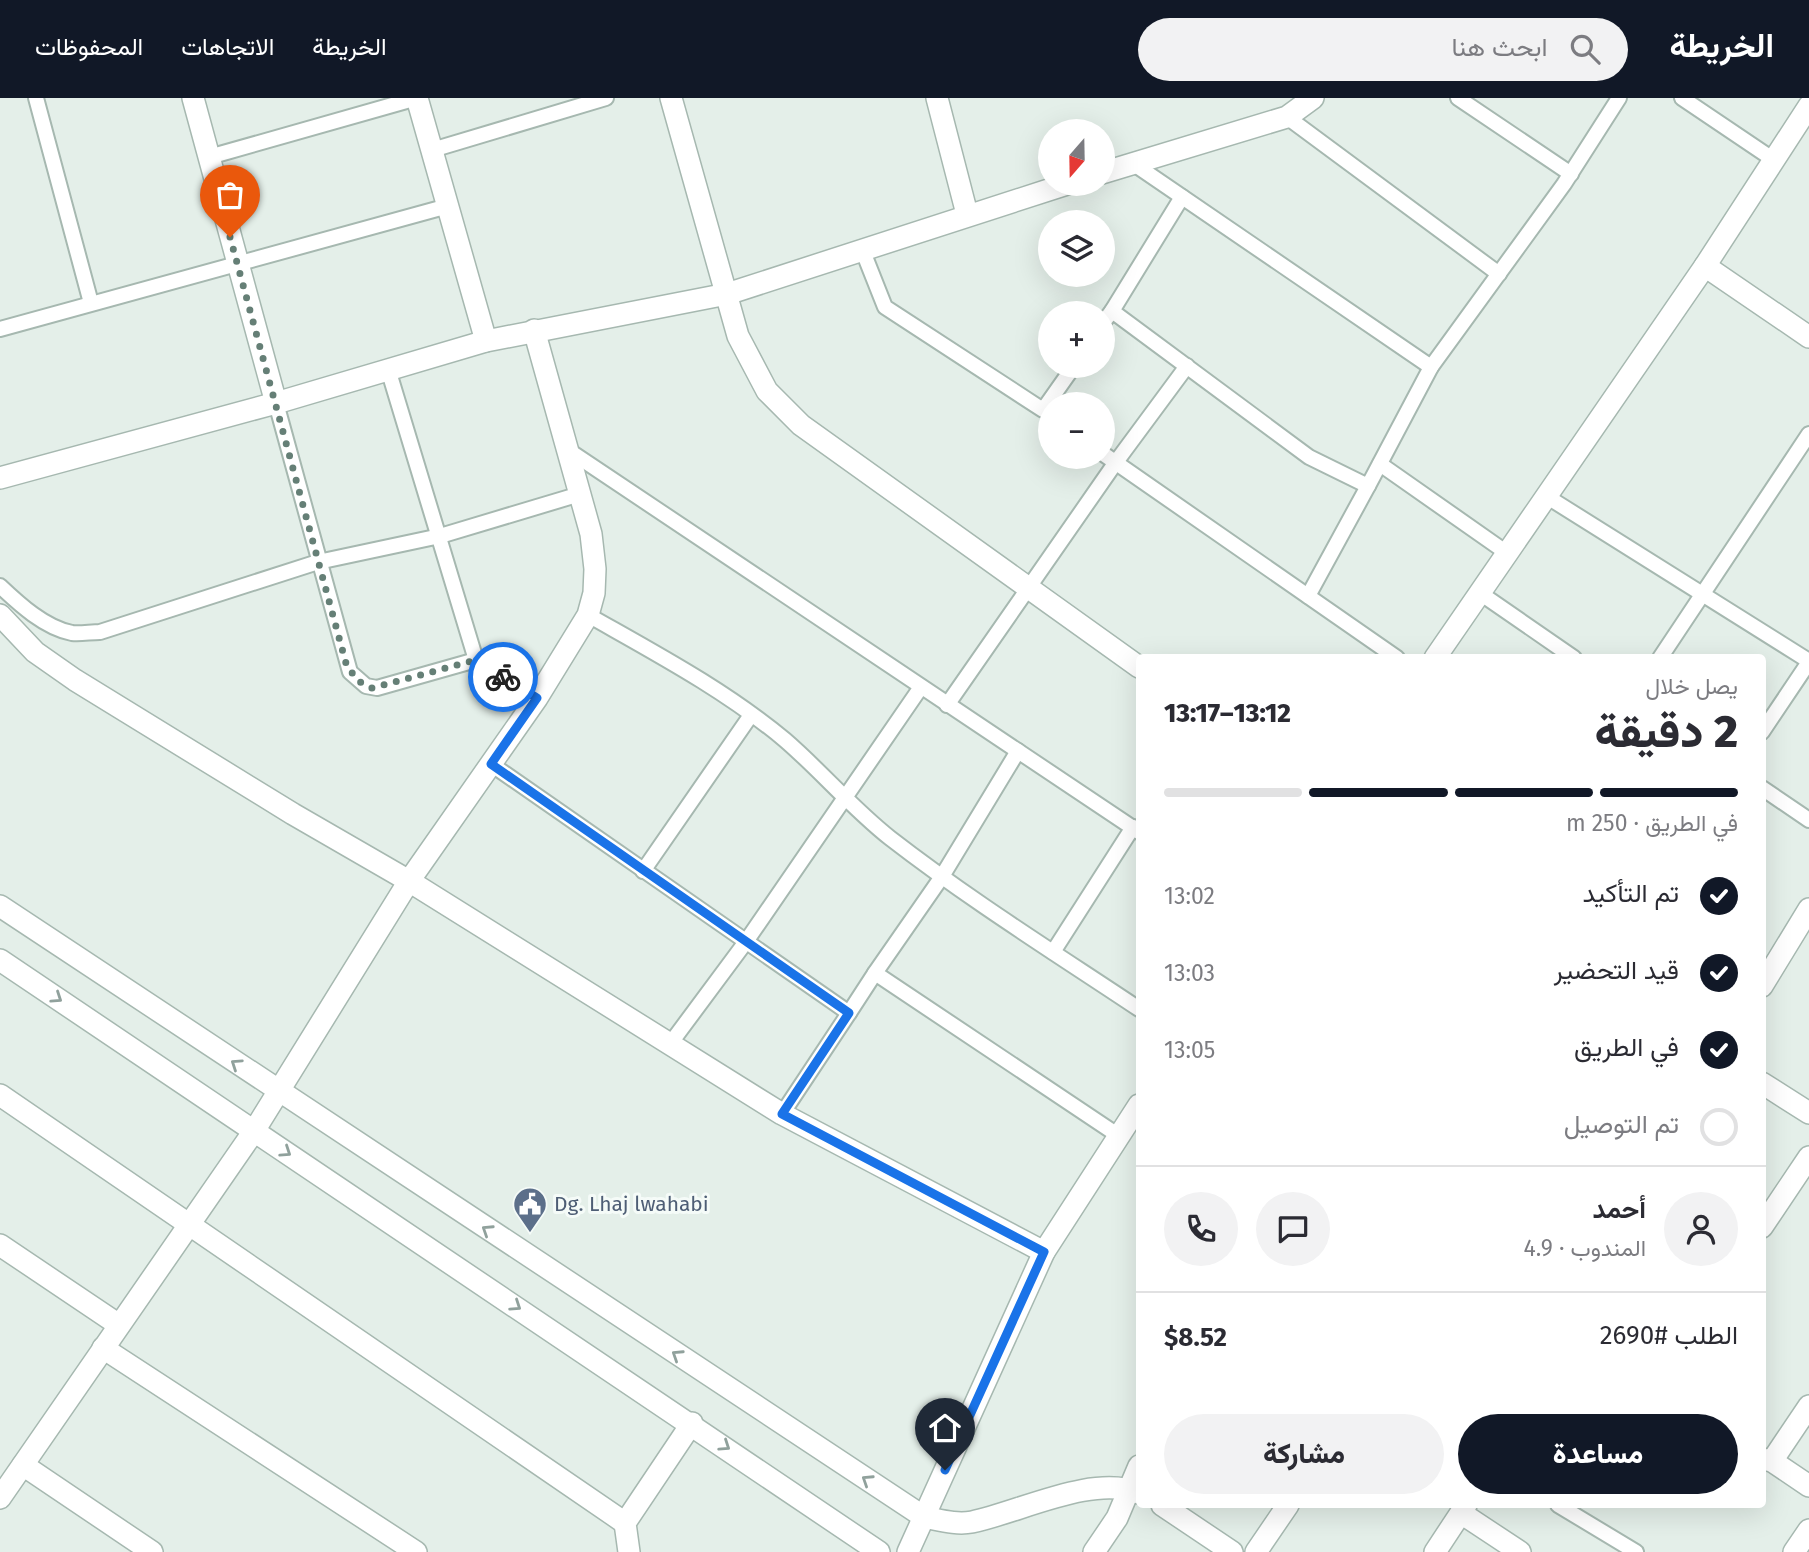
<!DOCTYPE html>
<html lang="ar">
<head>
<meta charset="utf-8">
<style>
  body { margin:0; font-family:"Fira Sans",Vazirmatn,sans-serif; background:#f2f2f3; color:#2b2b33; direction:rtl; height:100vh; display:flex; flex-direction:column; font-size:26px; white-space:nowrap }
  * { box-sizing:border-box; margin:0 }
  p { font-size:23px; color:#7c7c81 }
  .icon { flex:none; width:38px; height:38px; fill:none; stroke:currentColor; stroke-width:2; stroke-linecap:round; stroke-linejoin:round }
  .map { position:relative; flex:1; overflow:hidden; direction:ltr }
  .drawer { position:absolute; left:1136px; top:556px; width:630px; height:854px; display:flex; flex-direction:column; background:#fff; border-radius:7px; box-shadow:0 7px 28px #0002; direction:rtl }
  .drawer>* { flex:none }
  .needle { width:46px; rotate:200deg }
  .controls { position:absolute; left:1038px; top:21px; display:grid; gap:14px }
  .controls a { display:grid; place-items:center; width:77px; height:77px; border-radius:50%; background:#fff; box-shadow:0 7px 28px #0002; font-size:35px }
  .pin { position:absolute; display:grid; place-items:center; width:60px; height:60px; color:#fff; margin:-72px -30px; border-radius:50% 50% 50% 0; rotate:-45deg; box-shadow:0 0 7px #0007 }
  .pin .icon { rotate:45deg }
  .courier { position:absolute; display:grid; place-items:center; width:70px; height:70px; margin:-35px; border:5px solid #1a73e8; border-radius:50%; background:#fff; color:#222; box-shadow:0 2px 9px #0007 }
  .headline em { font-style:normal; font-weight:800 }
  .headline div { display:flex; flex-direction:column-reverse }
  .headline { display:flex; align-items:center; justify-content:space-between; height:119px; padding:0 28px }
  h1 { font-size:46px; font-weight:800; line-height:52px }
  .bar { display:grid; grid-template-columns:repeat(4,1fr); gap:10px 7px; align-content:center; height:84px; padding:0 28px }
  .bar i { height:9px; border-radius:5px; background:#e1e1e2 }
  .bar .selected { background:#111827 }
  .bar p { grid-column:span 4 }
  .line { display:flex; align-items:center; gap:18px; padding:0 28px; border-top:2px solid #e1e1e2 }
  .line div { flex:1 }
  .round { display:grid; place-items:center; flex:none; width:74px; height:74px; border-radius:37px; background:#f2f2f3 }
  ol { padding:0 28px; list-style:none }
  li { display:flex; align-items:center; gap:21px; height:77px }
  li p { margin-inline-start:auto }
  li .icon { padding:7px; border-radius:50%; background:#111827; color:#fff; stroke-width:4 }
  li:last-child { color:#7c7c81 }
  li i { width:38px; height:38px; border:4px solid #e1e1e2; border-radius:50% }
  .cta { display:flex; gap:14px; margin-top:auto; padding:14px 28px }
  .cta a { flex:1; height:80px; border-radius:42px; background:#111827; color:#fff; font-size:28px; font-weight:800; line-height:80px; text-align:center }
  .cta a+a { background:#f2f2f3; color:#2b2b33 }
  header { display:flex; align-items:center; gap:42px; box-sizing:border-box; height:98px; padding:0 35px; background:#111827; color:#fff }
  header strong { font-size:33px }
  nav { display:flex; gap:38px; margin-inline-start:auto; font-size:24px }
  .search { width:490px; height:63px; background:#f2f2f3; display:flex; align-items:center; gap:18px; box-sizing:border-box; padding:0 24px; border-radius:38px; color:#7c7c81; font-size:26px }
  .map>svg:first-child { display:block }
</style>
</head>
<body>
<header>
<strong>الخريطة</strong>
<div class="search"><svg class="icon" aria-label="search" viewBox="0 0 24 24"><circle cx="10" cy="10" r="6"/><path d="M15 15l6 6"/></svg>ابحث هنا</div>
<nav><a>الخريطة</a><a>الاتجاهات</a><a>المحفوظات</a></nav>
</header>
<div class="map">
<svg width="1809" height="1454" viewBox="0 0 1809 1454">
  <rect width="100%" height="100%" fill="#e4efe9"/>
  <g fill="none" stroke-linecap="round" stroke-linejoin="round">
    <g stroke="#a6b8b0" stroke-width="18">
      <g id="service">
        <path d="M36,0L91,205"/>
        <path d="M1458,0L1571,76"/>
        <path d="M1682,0L1774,62"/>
        <path d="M1287,19L1499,176"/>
        <path d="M432,52L606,0"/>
        <path d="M209,59L417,0"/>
        <path d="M1134,66L1431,269"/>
        <path d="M862,151L885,209L1043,312L1074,268"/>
        <path d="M1112,213L1182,99"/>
        <path d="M1102,226L1112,213L1309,359L1368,388L1431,269L1564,86L1619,0"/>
        <path d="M0,231L448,108"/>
        <path d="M388,271L476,562L537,600"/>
        <path d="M276,305L350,574L366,588L377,590L476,562"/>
        <path d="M568,352L1139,734"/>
        <path d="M1102,355L1397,560"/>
        <path d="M1380,366L1507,455"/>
        <path d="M1546,398L1809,563"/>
        <path d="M0,488C19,506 45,530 72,535C80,536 91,534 100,534L318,464L440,438L580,396"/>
        <path d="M1480,495L1574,560"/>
        <path d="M1308,498L1368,388"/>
        <path d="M588,517C655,555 725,592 785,642C821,673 852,710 890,740C970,802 1055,855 1139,911"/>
        <path d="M1660,560L1809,336"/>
        <path d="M947,607L1116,364L1187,268"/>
        <path d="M1762,634L1809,564"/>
        <path d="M1018,653L941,780L875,875L1119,1038"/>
        <path d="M491,666L849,915L875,875"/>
        <path d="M1762,690L1809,722"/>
        <path d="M643,773L751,617"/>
        <path d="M1053,854L1133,729"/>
        <path d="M670,946L745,845L921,589"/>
        <path d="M782,1016L849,915"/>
        <path d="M1558,1407L1636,1454"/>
      </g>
    </g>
    <g stroke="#a6b8b0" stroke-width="24">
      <g id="minor">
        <path d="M193,0L276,305"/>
        <path d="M417,0L486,243"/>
        <path d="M671,0L738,238L767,293L801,327L1139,569"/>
        <path d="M937,0L967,116"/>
        <path d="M1102,75L1287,19L1313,0"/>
        <path d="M1705,168L1809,239"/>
        <path d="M0,380L276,305L486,243L727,196L1067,86"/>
        <path d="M0,517L35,554L75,582L293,716L409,783L782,1016L1044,1154"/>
        <path d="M1435,560L1705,168L1809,8"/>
        <path d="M0,808L924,1419C940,1422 956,1427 972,1424C1020,1414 1093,1376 1139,1395"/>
        <path d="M0,862L879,1454"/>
        <path d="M1762,888L1809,811"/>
        <path d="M1762,985L1809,1015"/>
        <path d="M0,997L625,1425"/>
        <path d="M1762,1129L1809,1059"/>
        <path d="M0,1147L119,1227"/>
        <path d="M103,1250L416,1454"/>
        <path d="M1762,1361L1772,1363L1809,1388"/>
        <path d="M1772,1363L1809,1308"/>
        <path d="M23,1367L152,1454"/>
        <path d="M0,1400L254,1033L409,783L537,600L588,517L594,495L595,471L591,436L534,232"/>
        <path d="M1162,1407L1232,1454"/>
        <path d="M1461,1415L1520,1454"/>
        <path d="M629,1454L625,1425L692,1325"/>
        <path d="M908,1454L1044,1154L1139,1007"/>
        <path d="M1094,1454L1117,1420L1139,1368"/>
        <path d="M1256,1454L1288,1407"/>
        <path d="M1435,1454L1466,1407"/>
        <path d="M1794,1454L1809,1432"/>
      </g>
    </g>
    <use href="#service" stroke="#fff" stroke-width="14"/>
    <use href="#minor" stroke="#fff" stroke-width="21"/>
  </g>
  <defs><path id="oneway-chevron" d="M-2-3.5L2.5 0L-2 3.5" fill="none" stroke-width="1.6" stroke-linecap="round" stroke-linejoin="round" transform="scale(1.75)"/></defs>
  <g stroke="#90a19c">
    <use href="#oneway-chevron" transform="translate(57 900) rotate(34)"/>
    <use href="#oneway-chevron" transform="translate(236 966) rotate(-146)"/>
    <use href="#oneway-chevron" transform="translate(286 1054) rotate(34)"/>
    <use href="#oneway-chevron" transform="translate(487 1132) rotate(-147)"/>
    <use href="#oneway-chevron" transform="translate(516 1208) rotate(34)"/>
    <use href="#oneway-chevron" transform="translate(677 1257) rotate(-147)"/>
    <use href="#oneway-chevron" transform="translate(725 1348) rotate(34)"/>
    <use href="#oneway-chevron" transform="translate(867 1382) rotate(-147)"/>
  </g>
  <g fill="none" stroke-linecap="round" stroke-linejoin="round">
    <path stroke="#657f76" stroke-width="7" stroke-dasharray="0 12.6" d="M230,139L347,569L360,584L372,590L476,562L503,579"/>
    <path stroke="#1a73e8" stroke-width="9" d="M503,579L537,600L491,666L849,915L782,1016L1044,1154L945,1372"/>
  </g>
  <defs>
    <g id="civic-pin" transform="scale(1.75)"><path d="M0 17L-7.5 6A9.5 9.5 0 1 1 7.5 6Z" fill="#5c6f8a" stroke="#f5fbf8"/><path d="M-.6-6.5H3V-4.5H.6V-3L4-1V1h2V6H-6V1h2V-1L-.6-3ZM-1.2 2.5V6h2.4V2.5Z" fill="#fff"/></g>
  </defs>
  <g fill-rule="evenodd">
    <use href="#civic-pin" x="530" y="1106"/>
  </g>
  <g text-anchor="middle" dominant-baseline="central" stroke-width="6" stroke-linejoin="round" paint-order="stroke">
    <g font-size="21" fill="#4e5e75" stroke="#f5fbf8" text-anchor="start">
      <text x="554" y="1106">Dg. Lhaj lwahabi</text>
    </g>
  </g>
</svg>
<div class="controls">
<a><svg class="needle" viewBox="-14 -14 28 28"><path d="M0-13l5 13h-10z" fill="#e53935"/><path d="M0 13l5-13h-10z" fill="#7c7c81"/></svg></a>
<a><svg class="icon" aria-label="layers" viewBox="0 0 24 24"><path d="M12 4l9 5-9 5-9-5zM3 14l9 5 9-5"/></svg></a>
<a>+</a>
<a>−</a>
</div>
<div class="pin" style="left:230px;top:139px;background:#ea580c"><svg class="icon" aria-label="bag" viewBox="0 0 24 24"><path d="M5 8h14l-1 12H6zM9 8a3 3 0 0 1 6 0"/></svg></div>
<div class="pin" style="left:945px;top:1372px;background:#1f2937"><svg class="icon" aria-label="home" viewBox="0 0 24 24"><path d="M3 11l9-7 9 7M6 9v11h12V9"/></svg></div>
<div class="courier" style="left:503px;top:579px"><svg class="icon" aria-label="bike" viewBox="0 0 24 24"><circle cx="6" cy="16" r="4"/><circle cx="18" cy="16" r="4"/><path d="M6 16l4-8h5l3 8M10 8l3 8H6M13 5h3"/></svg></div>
<section class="drawer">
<div class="headline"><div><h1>2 دقيقة</h1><p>يصل خلال</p></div><em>13:12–13:17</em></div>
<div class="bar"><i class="selected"></i><i class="selected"></i><i class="selected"></i><i></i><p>في الطريق · 250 m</p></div>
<ol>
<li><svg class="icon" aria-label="check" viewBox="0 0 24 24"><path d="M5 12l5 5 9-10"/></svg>تم التأكيد<p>13:02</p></li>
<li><svg class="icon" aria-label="check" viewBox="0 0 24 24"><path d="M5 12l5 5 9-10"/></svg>قيد التحضير<p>13:03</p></li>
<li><svg class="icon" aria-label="check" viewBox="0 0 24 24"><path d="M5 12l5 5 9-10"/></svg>في الطريق<p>13:05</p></li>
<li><i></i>تم التوصيل</li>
</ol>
<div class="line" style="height:126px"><a class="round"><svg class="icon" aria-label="person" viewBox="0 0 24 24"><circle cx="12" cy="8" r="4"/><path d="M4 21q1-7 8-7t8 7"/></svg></a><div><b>أحمد</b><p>المندوب · 4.9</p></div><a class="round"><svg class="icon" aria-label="chat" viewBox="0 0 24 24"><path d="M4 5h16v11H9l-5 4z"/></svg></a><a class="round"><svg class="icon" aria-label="phone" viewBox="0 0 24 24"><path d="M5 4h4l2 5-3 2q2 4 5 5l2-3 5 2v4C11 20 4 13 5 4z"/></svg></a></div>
<div class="line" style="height:91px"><div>الطلب #2690</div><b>$8.52</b></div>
<div class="cta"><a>مساعدة</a><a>مشاركة</a></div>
</section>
</div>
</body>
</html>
